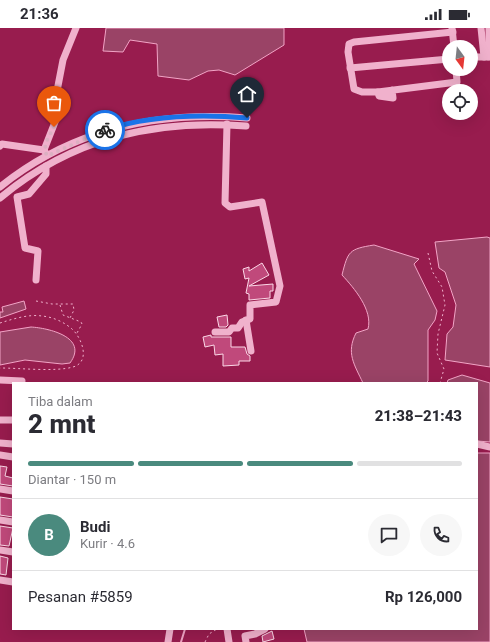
<!DOCTYPE html>
<html lang="id">
<head>
<meta charset="utf-8">
<style>
  body { margin:0; font-family:Roboto,sans-serif; background:#f7f7f7; color:#2b2b33; height:100vh; display:flex; flex-direction:column; font-size:15px; white-space:nowrap }
  * { box-sizing:border-box; margin:0 }
  p { font-size:13px; color:#7c7c81 }
  .icon { flex:none; width:22px; height:22px; fill:none; stroke:currentColor; stroke-width:2; stroke-linecap:round; stroke-linejoin:round }
  .map { position:relative; flex:1; overflow:hidden }
  .side { position:absolute; left:12px; top:354px; width:466px; height:248px; display:flex; flex-direction:column; background:#fff; border-radius:0px; box-shadow:0 4px 16px #0002 }
  .side>* { flex:none }
  .needle { width:26px; rotate:165deg }
  .buttons { position:absolute; left:442px; top:12px; display:grid; gap:8px }
  .buttons a { display:grid; place-items:center; width:36px; height:36px; border-radius:50%; background:#fff; box-shadow:0 4px 16px #0002; font-size:20px }
  .pin { position:absolute; display:grid; place-items:center; width:34px; height:34px; color:#fff; margin:-41px -17px; border-radius:50% 50% 50% 0; rotate:-45deg; box-shadow:0 0 4px #0007 }
  .pin .icon { rotate:45deg }
  .courier { position:absolute; display:grid; place-items:center; width:40px; height:40px; margin:-20px; border:3px solid #1a73e8; border-radius:50%; background:#fff; color:#222; box-shadow:0 1px 5px #0007 }
  .head em { font-style:normal; font-weight:800 }
  .head div { display:flex; flex-direction:column-reverse }
  .head { display:flex; align-items:center; justify-content:space-between; height:68px; padding:0 16px }
  h1 { font-size:26px; font-weight:800; line-height:30px }
  .bar { display:grid; grid-template-columns:repeat(4,1fr); gap:6px 4px; align-content:center; height:48px; padding:0 16px }
  .bar i { height:5px; border-radius:3px; background:#e1e1e2 }
  .bar .on { background:#4a8a7e }
  .bar p { grid-column:span 4 }
  .line { display:flex; align-items:center; gap:10px; padding:0 16px; border-top:1px solid #e1e1e2 }
  .line div { flex:1 }
  .round { display:grid; place-items:center; flex:none; width:42px; height:42px; border-radius:21px; background:#f7f7f7 }
  .status { display:flex; justify-content:space-between; align-items:center; height:28px; padding:0 20px; background:#fff; direction:ltr }
  .status svg { height:11px; fill:currentColor }
  .map>svg:first-child { display:block }
</style>
</head>
<body>
<div class="status"><b>21:36</b><svg viewBox="0 0 49 12"><path d="M0 12V9h3v3zM5 12V6h3v6zM10 12V3h3v9zM15 12V0h3v12zM26 1h20v11H26zM47 4h2v5h-2z"/></svg></div>
<div class="map">
<svg width="490" height="614" viewBox="0 0 490 614">
  <rect width="100%" height="100%" fill="#981c4e"/>
  <g fill="#9a4366" stroke="#f2a4c6">
    <path d="M106,0H284V17L235,47L219,42L208,43L189,52L158,48L157,16L130,12L123,24L103,23Z"/>
    <path d="M487,209L490,210V339L445,332L447,306L453,299L456,277L445,244L439,240L435,214Z"/>
    <path d="M374,217L419,231L414,236L437,283L435,292L428,302V353L426,355H363C354,336 346,325 356,305L368,301C373,282 354,260 342,247C348,223 349,221 374,217Z"/>
    <path d="M24,273L26,281L0,290V284H3L2,279Z"/>
    <path d="M31,299C48,300 89,309 70,335L62,336L25,332L0,337V304Z"/>
    <path d="M462,347L490,355V414L477,413V355H447L448,352Z"/>
    <path d="M477,425H490V614H307L304,601H477Z"/>
  </g>
  <g fill="none" stroke-linecap="round" stroke-linejoin="round">
    <path stroke="#f2a4c6" stroke-width="2" d="M181,614L185,601"/>
  </g>
  <g fill="#c0497b" stroke="#fbd8e7">
    <path d="M262,235L269,247L249,258L273,256V263H270V270L249,272V266L246,265L249,250L245,251L243,241L249,239V243Z"/>
    <path d="M227,287L228,297L226,299H219L217,289Z"/>
    <path d="M211,307V309H231V319H245L247,326L250,328V333H239V337L223,338V326L215,327L214,317L205,319L203,309Z"/>
    <path d="M0,438L7,439L5,448L13,450V458L0,456Z"/>
    <path d="M0,469L13,471V489L0,487Z"/>
    <path d="M0,498L13,500L9,518L0,517Z"/>
    <path d="M0,528L8,530L6,547L0,546Z"/>
    <path d="M272,603L274,611L263,614L262,608Z"/>
  </g>
  <g fill="none" stroke-linecap="round" stroke-linejoin="round">
    <g stroke="#f0b1cc" stroke-width="1" stroke-dasharray="2 3" stroke-linecap="butt">
      <path d="M428,225L432,243L442,259L445,277L438,306L437,325L444,341L440,355"/>
      <path d="M36,273L52,276H73L74,282L70,290"/>
      <path d="M60,277L63,287L81,294L82,296L77,305"/>
      <path d="M0,295C13,291 28,286 42,288C53,289 64,294 72,301C82,310 91,334 73,339C55,344 20,340 0,340"/>
      <path d="M205,614L209,606L217,601"/>
    </g>
    <g stroke="#f0b1cc" stroke-width="7">
      <path d="M452,0L454,19"/>
      <path d="M481,0L484,29"/>
      <path d="M471,29H488"/>
      <path d="M489,29V0"/>
      <path d="M350,40L449,31"/>
      <path d="M392,62L393,70L379,68L378,64L457,54L456,41"/>
      <path d="M378,64H362L354,61L348,24L349,16L354,14L453,4"/>
      <path d="M0,118L2,116L44,122"/>
      <path d="M47,127L44,122L57,89V63L63,32L76,0"/>
      <path d="M0,159C72,101 157,83 247,90"/>
      <path d="M0,170C72,110 154,91 246,98"/>
      <path d="M36,252L38,223L25,220L17,169L29,166L46,146V138"/>
      <path d="M246,292L251,323"/>
      <path d="M215,304H229L232,300H238L242,294L250,291V277L276,274L280,258L262,174L230,179L225,175L227,96"/>
      <path d="M0,352L22,353"/>
      <path d="M0,392H13"/>
      <path d="M0,415L13,416"/>
      <path d="M477,416L490,419"/>
      <path d="M0,427L13,429"/>
      <path d="M0,461L13,463"/>
      <path d="M0,492L13,494"/>
      <path d="M0,522L13,524"/>
      <path d="M0,552L13,554"/>
      <path d="M227,601L229,614"/>
      <path d="M168,614L170,601"/>
      <path d="M246,614L245,608L255,606L265,601"/>
    </g>
  </g>
  <g fill="none" stroke-linecap="round" stroke-linejoin="round">
    <path stroke="#dbb0c1" stroke-width="4" stroke-dasharray="0 7.2" d="M54,99C49,109 42,117 47,128L105,102"/>
    <path stroke="#1a73e8" stroke-width="5" d="M105,102C151,87 199,86 247,90"/>
  </g>
</svg>
<div class="buttons">
<a><svg class="needle" viewBox="-14 -14 28 28"><path d="M0-13l5 13h-10z" fill="#e53935"/><path d="M0 13l5-13h-10z" fill="#7c7c81"/></svg></a>
<a><svg class="icon" aria-label="locate" viewBox="0 0 24 24"><circle cx="12" cy="12" r="6"/><path d="M12 2v4M12 18v4M2 12h4M18 12h4"/></svg></a>
</div>
<div class="pin" style="left:54px;top:99px;background:#ea580c"><svg class="icon" aria-label="bag" viewBox="0 0 24 24"><path d="M5 8h14l-1 12H6zM9 8a3 3 0 0 1 6 0"/></svg></div>
<div class="pin" style="left:247px;top:90px;background:#1f2937"><svg class="icon" aria-label="home" viewBox="0 0 24 24"><path d="M3 11l9-7 9 7M6 9v11h12V9"/></svg></div>
<div class="courier" style="left:105px;top:102px"><svg class="icon" aria-label="bike" viewBox="0 0 24 24"><circle cx="6" cy="16" r="4"/><circle cx="18" cy="16" r="4"/><path d="M6 16l4-8h5l3 8M10 8l3 8H6M13 5h3"/></svg></div>
<section class="side">
<div class="head"><div><h1>2 mnt</h1><p>Tiba dalam</p></div><em>21:38–21:43</em></div>
<div class="bar"><i class="on"></i><i class="on"></i><i class="on"></i><i></i><p>Diantar · 150 m</p></div>
<div class="line" style="height:72px"><b class="round" style="background:#4a8a7e;color:#fff">B</b><div><b>Budi</b><p>Kurir · 4.6</p></div><a class="round"><svg class="icon" aria-label="chat" viewBox="0 0 24 24"><path d="M4 5h16v11H9l-5 4z"/></svg></a><a class="round"><svg class="icon" aria-label="phone" viewBox="0 0 24 24"><path d="M5 4h4l2 5-3 2q2 4 5 5l2-3 5 2v4C11 20 4 13 5 4z"/></svg></a></div>
<div class="line" style="height:52px"><div>Pesanan #5859</div><b>Rp 126,000</b></div>
</section>
</div>
</body>
</html>
